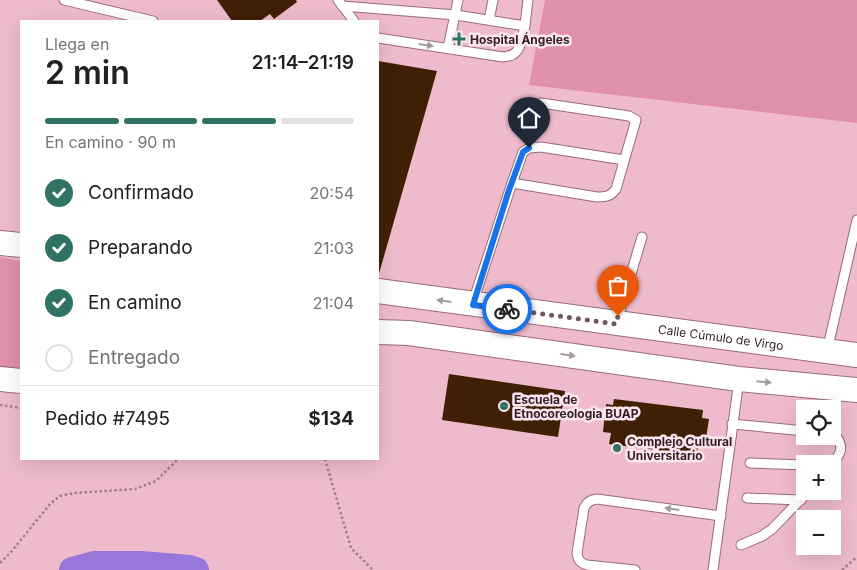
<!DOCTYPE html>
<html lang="es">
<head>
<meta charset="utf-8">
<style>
  body { margin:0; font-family:Inter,sans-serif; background:#f2f2f2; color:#202124; height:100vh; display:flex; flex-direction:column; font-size:19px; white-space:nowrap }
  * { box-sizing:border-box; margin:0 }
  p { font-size:16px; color:#757577 }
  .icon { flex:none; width:28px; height:28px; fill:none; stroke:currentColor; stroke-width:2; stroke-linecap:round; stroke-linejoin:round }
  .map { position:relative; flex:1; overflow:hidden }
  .panel { position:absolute; left:20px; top:20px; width:359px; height:440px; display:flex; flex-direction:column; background:#fff; border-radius:0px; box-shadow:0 5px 20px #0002 }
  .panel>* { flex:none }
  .buttons { position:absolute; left:796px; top:400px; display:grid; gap:10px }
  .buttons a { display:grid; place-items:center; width:45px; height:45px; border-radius:0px; background:#fff; box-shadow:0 5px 20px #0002; font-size:25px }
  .pin { position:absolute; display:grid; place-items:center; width:42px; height:42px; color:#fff; margin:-51px -21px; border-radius:50% 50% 50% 0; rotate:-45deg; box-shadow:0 0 5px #0007 }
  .pin .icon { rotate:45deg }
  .courier { position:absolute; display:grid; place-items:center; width:50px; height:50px; margin:-25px; border:4px solid #1a73e8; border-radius:50%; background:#fff; color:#222; box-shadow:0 1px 6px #0007 }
  .headline em { font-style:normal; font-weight:600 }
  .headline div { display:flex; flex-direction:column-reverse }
  .headline { display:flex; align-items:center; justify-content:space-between; height:85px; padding:0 25px }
  h1 { font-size:32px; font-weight:600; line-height:38px }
  .bar { display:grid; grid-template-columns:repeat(4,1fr); gap:8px 5px; align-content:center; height:60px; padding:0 25px }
  .bar i { height:6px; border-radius:4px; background:#e0e0e0 }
  .bar .selected { background:#307365 }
  .bar p { grid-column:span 4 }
  .line { display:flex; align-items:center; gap:12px; padding:0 25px; border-top:1px solid #e0e0e0 }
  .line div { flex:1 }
  ol { padding:0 25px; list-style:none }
  li { display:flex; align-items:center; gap:15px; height:55px }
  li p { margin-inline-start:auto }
  li .icon { padding:5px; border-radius:50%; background:#307365; color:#fff; stroke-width:4 }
  li:last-child { color:#757577 }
  li i { width:28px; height:28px; border:2px solid #e0e0e0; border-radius:50% }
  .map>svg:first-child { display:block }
</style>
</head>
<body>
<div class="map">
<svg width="857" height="570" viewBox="0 0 857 570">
  <rect width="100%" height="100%" fill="#efbbcc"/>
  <g fill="#e090ad">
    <path d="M545,0H857V123L529,85Z"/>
    <path d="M0,257L21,261V371L0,368Z"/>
  </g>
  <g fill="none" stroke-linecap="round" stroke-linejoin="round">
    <path stroke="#9777da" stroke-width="26" d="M72,570L94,564H141L190,568L196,570"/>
  </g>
  <g fill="#402004">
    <path d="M217,0H296L297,2L274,19L270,14L260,21H232Z"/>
    <path d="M378,61L437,71L378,277Z"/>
    <path d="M449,374L565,391L558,437L442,420Z"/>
    <path d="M614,399L703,410L702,418L709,419L706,438L699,437L697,455L609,444L611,433L603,432L606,404L613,405Z"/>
  </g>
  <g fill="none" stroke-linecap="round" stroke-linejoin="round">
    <g stroke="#996a7a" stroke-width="11">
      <g id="lane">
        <path d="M64,0L153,21"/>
        <path d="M338,0L354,21"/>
        <path d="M342,6L456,15L525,26"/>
        <path d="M489,20L493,0"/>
        <path d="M378,38L503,57C509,56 513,56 517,51C525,40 526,13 528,0"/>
        <path d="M448,48L458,0"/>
        <path d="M512,183L523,152L529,148L541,147L624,160"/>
        <path d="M473,302L512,183L597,197C606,197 611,196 616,189L636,120L629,116L541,103"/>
        <path d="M617,321L642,237"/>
        <path d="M827,351L857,220"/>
        <path d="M732,424L805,431"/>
        <path d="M832,435L836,436C845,449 840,453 832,465"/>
        <path d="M750,463L805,465"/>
        <path d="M747,498L801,500"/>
        <path d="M741,545L762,536L772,529L809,491"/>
        <path d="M635,570L587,565C580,563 578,560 577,553L584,508C587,502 590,500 597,499L721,516"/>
        <path d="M713,570L739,380"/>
      </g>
    </g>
    <g stroke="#996a7a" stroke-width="26">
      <g id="secondary">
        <path d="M0,243L21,245"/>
        <path id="s1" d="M378,291L857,355"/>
        <path d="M378,332L409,333L739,379L857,390"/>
        <path d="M0,379L21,381"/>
      </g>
    </g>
    <g stroke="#a57e8b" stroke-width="2.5" stroke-dasharray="2.5 2.5" stroke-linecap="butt">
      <path d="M0,405L21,408"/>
      <path d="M325,459L351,548L373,570"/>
      <path d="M0,563L11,552L51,503L60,496L74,493L135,489L156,481L178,459"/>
      <path d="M842,570L857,557"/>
    </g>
    <use href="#lane" stroke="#fff" stroke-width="9"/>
    <use href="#secondary" stroke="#fff" stroke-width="24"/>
  </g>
  <defs><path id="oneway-solid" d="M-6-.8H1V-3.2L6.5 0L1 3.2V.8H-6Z" transform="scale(1.25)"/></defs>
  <g fill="#a39a9d">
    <use href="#oneway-solid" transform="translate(426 45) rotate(8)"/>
    <use href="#oneway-solid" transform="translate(444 301) rotate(-172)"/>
    <use href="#oneway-solid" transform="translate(568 355) rotate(8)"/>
    <use href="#oneway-solid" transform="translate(764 382) rotate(5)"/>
    <use href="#oneway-solid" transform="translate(672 509) rotate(-172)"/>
  </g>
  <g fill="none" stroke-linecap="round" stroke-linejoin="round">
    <path stroke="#74565f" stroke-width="5" stroke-dasharray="0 9" d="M507,309L616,324L618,316"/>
    <path stroke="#1a73e8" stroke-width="6" d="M507,309L473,305L509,190L523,152L529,148"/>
  </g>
  <g fill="#307365" stroke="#fce6ed" stroke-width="2">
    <path d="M456.5 31.5h5v5h5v5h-5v5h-5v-5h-5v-5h5z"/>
    <circle cx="504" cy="406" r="5"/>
    <circle cx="617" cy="448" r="5"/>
  </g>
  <g text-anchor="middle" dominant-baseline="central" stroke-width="5" stroke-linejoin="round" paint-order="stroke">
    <g font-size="12" font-weight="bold" fill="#321f25" stroke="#fce6ed" text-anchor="start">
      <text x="470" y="39">Hospital Ángeles</text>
      <text x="514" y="399">Escuela de<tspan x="514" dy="14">Etnocoreologia BUAP</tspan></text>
      <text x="627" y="441">Complejo Cultural<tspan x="627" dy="14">Universitario</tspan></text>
    </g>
    <g font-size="12" fill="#321f25" stroke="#fce6ed">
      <text stroke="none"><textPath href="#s1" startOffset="346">Calle Cúmulo de Virgo</textPath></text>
    </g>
  </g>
</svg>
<div class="buttons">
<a><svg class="icon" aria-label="locate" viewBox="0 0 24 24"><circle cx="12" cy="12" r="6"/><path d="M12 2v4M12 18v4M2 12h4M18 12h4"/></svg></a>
<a>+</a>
<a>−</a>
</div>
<div class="pin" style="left:618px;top:316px;background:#ea580c"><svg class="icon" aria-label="bag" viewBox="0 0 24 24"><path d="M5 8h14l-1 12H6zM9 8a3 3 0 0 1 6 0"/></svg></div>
<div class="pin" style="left:529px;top:148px;background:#1f2937"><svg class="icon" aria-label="home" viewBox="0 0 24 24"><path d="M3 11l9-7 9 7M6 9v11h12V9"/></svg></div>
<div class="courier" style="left:507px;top:309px"><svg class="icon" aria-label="bike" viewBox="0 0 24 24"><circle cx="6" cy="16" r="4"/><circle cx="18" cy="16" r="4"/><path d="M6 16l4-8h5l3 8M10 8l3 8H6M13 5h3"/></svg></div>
<section class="panel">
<div class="headline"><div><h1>2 min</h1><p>Llega en</p></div><em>21:14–21:19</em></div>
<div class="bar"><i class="selected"></i><i class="selected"></i><i class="selected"></i><i></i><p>En camino · 90 m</p></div>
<ol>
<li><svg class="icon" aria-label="check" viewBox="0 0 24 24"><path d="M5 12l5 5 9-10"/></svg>Confirmado<p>20:54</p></li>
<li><svg class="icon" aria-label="check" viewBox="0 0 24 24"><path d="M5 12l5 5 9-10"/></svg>Preparando<p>21:03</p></li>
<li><svg class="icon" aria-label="check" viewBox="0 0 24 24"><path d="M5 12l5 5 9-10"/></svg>En camino<p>21:04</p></li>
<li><i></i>Entregado</li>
</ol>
<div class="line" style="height:65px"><div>Pedido #7495</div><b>$134</b></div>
</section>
</div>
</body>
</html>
